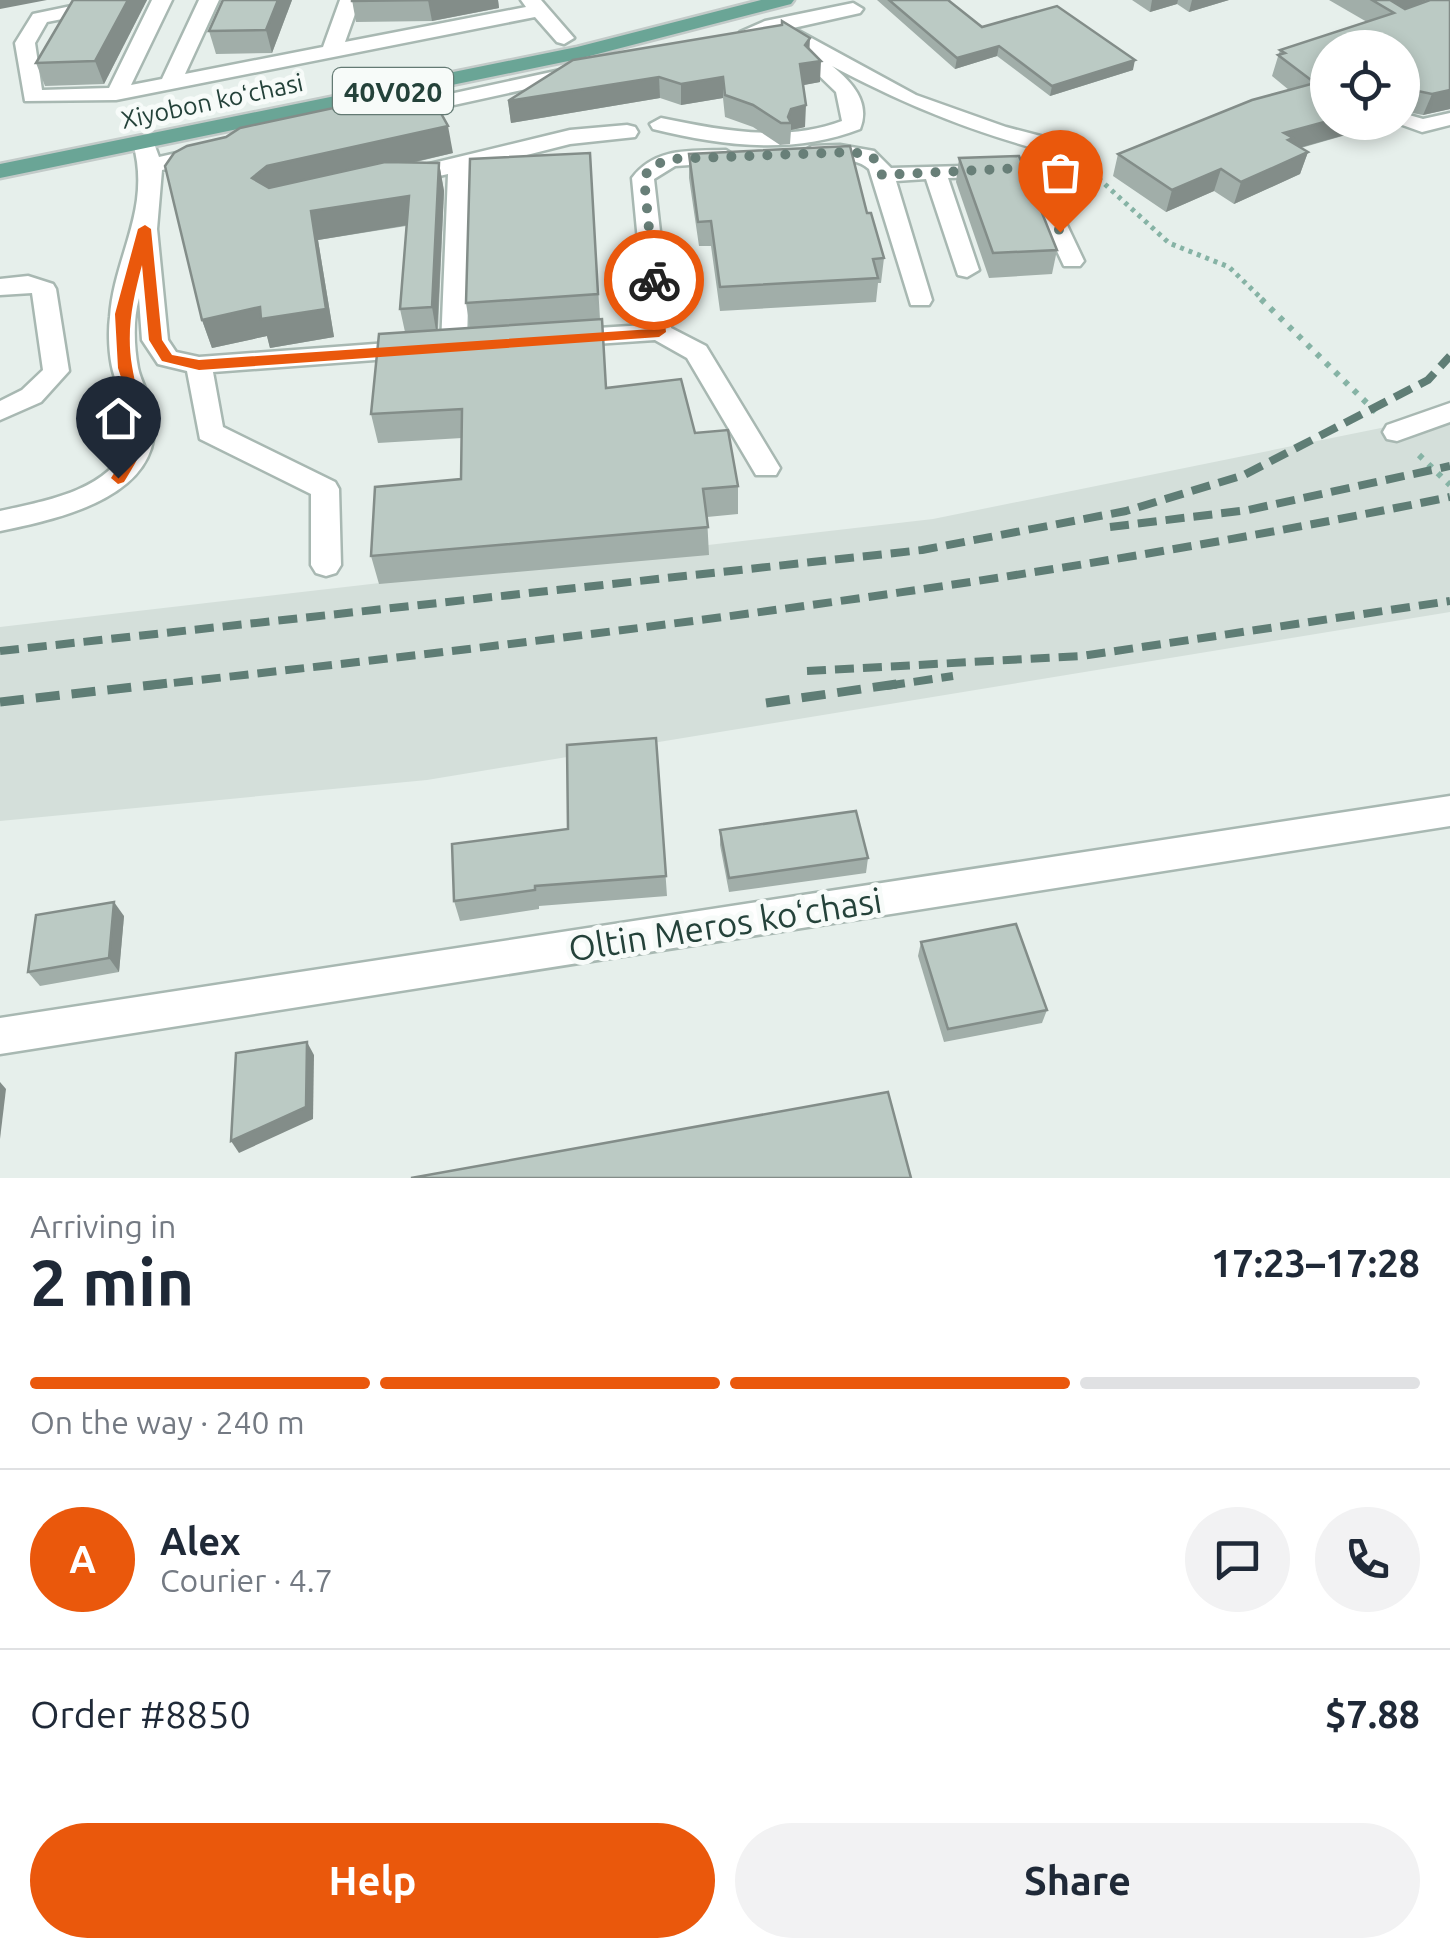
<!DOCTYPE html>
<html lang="en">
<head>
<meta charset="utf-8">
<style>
  body { margin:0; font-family:Ubuntu,sans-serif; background:#f2f2f3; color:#1f2937; height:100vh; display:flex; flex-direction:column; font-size:38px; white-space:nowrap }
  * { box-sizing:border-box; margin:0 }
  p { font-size:32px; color:#747a83 }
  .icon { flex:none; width:55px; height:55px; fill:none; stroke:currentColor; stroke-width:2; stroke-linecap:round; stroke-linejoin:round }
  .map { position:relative; height:1178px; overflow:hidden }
  .drawer { display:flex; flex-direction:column; background:#fff; flex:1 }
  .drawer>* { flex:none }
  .buttons { position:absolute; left:1310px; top:30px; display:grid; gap:20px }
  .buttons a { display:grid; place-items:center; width:110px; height:110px; border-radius:50%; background:#fff; box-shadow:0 5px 15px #0003; font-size:50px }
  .pin { position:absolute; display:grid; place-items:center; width:85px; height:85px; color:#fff; margin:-102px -42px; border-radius:50% 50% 50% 0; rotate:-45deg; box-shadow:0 0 10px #0007 }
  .pin .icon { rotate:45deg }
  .courier { position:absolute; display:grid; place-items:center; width:100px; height:100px; margin:-50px; border:8px solid #ea580c; border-radius:50%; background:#fff; color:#222; box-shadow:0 2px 12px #0007 }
  .overview em { font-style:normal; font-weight:700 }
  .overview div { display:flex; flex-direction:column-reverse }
  .overview { display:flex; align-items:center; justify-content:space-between; height:170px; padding:0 30px }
  h1 { font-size:65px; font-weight:700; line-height:75px }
  .bar { display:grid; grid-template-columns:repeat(4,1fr); gap:15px 10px; align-content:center; height:120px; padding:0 30px }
  .bar i { height:12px; border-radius:8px; background:#e0e1e3 }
  .bar .current { background:#ea580c }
  .bar p { grid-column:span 4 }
  .line { display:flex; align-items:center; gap:25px; padding:0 30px; border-top:2px solid #e0e1e3 }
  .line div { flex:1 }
  .round { display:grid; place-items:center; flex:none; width:105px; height:105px; border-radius:52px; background:#f2f2f3 }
  .cta { display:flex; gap:20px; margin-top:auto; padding:20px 30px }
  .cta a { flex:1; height:115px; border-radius:60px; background:#ea580c; color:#fff; font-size:40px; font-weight:700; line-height:115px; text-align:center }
  .cta a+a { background:#f2f2f3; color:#1f2937 }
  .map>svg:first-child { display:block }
</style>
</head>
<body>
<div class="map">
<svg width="1450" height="1178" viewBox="0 0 1450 1178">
  <rect width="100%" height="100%" fill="#e6efeb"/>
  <path fill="#d4dfda" d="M1450,414V612L427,780L0,821V627L933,519Z"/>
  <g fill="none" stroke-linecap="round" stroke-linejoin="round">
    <g stroke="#a8b8b2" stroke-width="5">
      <g id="minor">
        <path d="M100,0H138L128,6L47,22L35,43L42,90L109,88L152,0H172L131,85L162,79L199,0H219L185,74L323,47L340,0H360L345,42L526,7L521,0H541L574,38L564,44L557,42L535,17L116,100L25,101L15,43L33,14Z"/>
        <path d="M853,3L863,9L860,13L793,28L916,95L1006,127L1075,145L1078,150L1067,157C980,135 911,108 832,66C851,81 871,102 860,129C793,155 722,146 653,129L650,124L661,118C719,130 784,143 842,121L836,92L807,64L818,58L772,33L750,38L740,32L765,21Z"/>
        <path d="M579,66L589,72L586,76L399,117L388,111L399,105Z"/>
        <path d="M1402,113L1423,119L1450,113V125L1422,132L1394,122H1402Z"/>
        <path d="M627,125L635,127L638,132L635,137L570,144L471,169L467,346L463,352H445L441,346L448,174L400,185L392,183L389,178L392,173L570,130Z"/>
        <path d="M144,136L152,138L159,157L208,146L219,153L216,158L162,170L157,229L168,340L176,352L199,357L415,341L428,349L415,357L213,372L223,427L335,482L339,489L341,565L336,573L326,576L316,573L311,565V494L200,439L187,371L158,364L142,340L139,298C133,319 134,346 138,368C141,383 151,397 153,412C167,496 62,518 0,531V511C41,502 109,491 126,446C135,421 119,394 113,371C109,355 108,333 110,317C114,256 152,209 133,143Z"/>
        <path d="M840,145L874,151L891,168L1038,164L1084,261L1080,266H1064L1022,176L948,178L979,270L967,277L958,275L926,179L896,181L932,300L929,305H911L869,169C848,151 820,168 801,153L812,146Z"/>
        <path d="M726,150L737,157L734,162L675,166L654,179L671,328L706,346L780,468L776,475H756L687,358L655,340L565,346L552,338L565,330L646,325L632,178C655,147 691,151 726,150Z"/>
        <path d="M28,276L53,284L56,289L69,371L41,402L0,420V401L22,390L43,370L32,293L0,295V279Z"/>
        <path d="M1450,403V422L1397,441L1387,439L1383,432L1387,425Z"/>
        <path d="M1450,796V826L0,1054V1018Z"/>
      </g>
    </g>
    <g stroke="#c2cac8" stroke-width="5">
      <path id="major" d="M761,0H794L791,4L578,59L0,178V164L577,47Z"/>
    </g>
    <path stroke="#86b3a5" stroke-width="5" stroke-dasharray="4 5" stroke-linecap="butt" d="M1085,166L1169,243L1229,267L1264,301"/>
    <g stroke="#86b3a5" stroke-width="6" stroke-dasharray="5 8" stroke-linecap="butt">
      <path d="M1261,299L1378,414"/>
      <path d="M1419,455L1450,485"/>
    </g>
    <use href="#minor" fill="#fff" fill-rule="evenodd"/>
    <use href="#major" fill="#6aa596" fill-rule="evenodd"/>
    <g stroke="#5f7d75" stroke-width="8" stroke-dasharray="19 9" stroke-linecap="butt">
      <path d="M1110,527L1248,510L1450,466"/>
      <path d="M0,651L922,550L1126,511L1244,475L1428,380L1450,356"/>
      <path d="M807,671L1082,656L1450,601"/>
      <path d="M146,686C584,637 1019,586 1450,497"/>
      <path d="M886,686L953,676"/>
    </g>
    <g stroke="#5f7d75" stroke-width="9" stroke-dasharray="24 12" stroke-linecap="butt">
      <path d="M0,702L169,683"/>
      <path d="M766,703L903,683"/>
    </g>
  </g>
  <g fill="#a1aea9">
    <path d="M73,0H147L104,84L45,86L36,63Z"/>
    <path d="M223,0H292L272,53L216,54L209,31Z"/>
    <path d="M352,0H498L499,8L432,21L356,22Z"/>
    <path d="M877,0H948L982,27L1133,70L1050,96L997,56L955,69Z"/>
    <path d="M1132,0H1229L1189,12L1177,4L1150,12Z"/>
    <path d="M1329,0H1427L1405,9L1450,109L1423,115L1402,111V48L1328,122H1391L1301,148L1308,152L1300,174L1234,204L1214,191L1166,212L1113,176L1118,154L1289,90L1272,76L1280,50L1367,22Z"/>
    <path d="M809,49L820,82L803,85L805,127L791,130L790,144L780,145L753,127L725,117L723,98L681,105L660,98L511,123L508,101Z"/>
    <path d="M453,153L412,163H439L444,191L438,330L470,328L466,303L590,153L600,319L606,388L695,433L738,486V514L707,517L709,555L379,584L371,556L461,479L462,438L378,443L371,414L405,332L400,309L406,226L318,240L334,337L270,348L267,336L212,348L202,320L165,166Z"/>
    <path d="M689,154L867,213L884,258L881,283H878L876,302L720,311L711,246H699L689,178Z"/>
    <path d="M959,158L1057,250L1052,274L989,278L956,182Z"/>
    <path d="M656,738L667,896L539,906V909L460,921L454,901L568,829Z"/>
    <path d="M720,830L868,858L866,873L729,892L720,845Z"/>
    <path d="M124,916L119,972L40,986L28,972Z"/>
    <path d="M921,942L1047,1010L1042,1023L944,1042L918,956Z"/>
  </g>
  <g fill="#838d89">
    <path d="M0,0H47L0,9Z"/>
    <path d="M128,0H147L104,84L95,61Z"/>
    <path d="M278,0H292L272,53L266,30Z"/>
    <path d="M428,0H498L499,8L432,21Z"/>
    <path d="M1152,0H1178L1177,4L1150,12Z"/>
    <path d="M1192,0H1229L1189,12Z"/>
    <path d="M1390,0H1427L1394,13Z"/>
    <path d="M810,38L809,59L821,61L820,82L799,86L800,64L805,45Z"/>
    <path d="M999,46L997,56L955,69L957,58Z"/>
    <path d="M1135,60L1133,70L1050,96L1052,86Z"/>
    <path d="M659,77L660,98L511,123L508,101Z"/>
    <path d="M723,77V98L681,105V84Z"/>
    <path d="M1450,90V109L1423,115L1432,94Z"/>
    <path d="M806,105L805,127L791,130V123L788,117L791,109Z"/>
    <path d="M1328,121V122H1391L1288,151L1284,133Z"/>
    <path d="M448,126L453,153L275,194L252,178L267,166Z"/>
    <path d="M1308,152L1300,174L1234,204L1241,182Z"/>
    <path d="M439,163L444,191L437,336L432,307Z"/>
    <path d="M1221,169L1214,191L1166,212L1172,190Z"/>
    <path d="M409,196L414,224L318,240L334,337L270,348L267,336L212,348L202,320L260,307L311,211Z"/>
    <path d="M114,902L124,916L119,972L109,958Z"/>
    <path d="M307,1042L314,1055L313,1119L239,1153L231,1141Z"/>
    <path d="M0,1082L6,1089L0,1139Z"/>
  </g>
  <g fill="#bbcac4" stroke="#838d89" stroke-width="2.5">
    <path d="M73,0H128L95,61L36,63Z"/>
    <path d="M223,0H278L266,30L209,31Z"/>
    <path d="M352,0H430L352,1Z"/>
    <path d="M889,0H948L982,27L1057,6L1135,60L1052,86L999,46L957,58Z"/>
    <path d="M1372,0H1390L1405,9L1430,0H1450V90L1432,94L1408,89L1407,97L1402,99V48H1328V121L1284,133L1293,138L1288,140L1308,152L1241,182L1221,169L1172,190L1118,154L1252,100L1315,83L1278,55L1285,53L1280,50L1394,13Z"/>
    <path d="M782,21L810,38L805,45L821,61L800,64L806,105L791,109L788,117L791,123H781L753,105L725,95L723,77L681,84L659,77L508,101L573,60L782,25Z"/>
    <path d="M427,88L448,126L267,166L252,178L269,188L385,162L439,163L432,307L400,309L409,196L311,211L326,309L261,319L260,307L202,320L165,166L174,153L187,146L226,137L240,128Z"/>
    <path d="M850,146L867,213H871L884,258L873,259L878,278L720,287L711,221L698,222L689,154Z"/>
    <path d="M590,153L598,294L466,303L470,159Z"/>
    <path d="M1019,156L1057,250L993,253L959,158Z"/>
    <path d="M602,319L606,388L681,379L695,433L728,430L738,486L703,489L708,527L371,556L375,487L461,479L462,409L371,414L379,334Z"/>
    <path d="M656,738L666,876L535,886V890L454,901L452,844L568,829L567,745Z"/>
    <path d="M856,811L868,858L729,878L720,830Z"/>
    <path d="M114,902L109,958L28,972L36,915Z"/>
    <path d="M1016,924L1047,1010L948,1029L921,942Z"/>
    <path d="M307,1042L306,1107L231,1141L236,1053Z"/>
    <path d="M888,1092L911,1178H411Z"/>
  </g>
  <path fill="#ea580c" d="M145,225L151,229L162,340L172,355L199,360L652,329L647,280L654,276L660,280L666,332L659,337L199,370L162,361L149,340L142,265C133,299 126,330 132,366C142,428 164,419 124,482L118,484L111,478L132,445V411L118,368L115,314L138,229Z"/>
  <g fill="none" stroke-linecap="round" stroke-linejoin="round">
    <path stroke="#687f78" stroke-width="10" stroke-dasharray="0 18" d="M654,280L644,178L650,167L670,159L853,152L873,157L882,175L1022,168L1035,173L1060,232"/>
  </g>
  <g text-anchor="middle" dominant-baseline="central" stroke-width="10" stroke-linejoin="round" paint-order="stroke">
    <g font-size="25" fill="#24423a" stroke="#f7fbf9">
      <text transform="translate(212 101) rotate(-12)">Xiyobon koʻchasi</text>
    </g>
    <rect fill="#f7fbf9" stroke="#637a73" stroke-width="2.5" x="333" y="68" width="120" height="46" rx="8"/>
    <g font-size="28" font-weight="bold" fill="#24423a">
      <text x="393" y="91">40V020</text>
    </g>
    <g font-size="35" fill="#24423a" stroke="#f7fbf9">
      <text transform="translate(725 924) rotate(-9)">Oltin Meros koʻchasi</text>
    </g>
  </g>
</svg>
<div class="buttons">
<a><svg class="icon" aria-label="locate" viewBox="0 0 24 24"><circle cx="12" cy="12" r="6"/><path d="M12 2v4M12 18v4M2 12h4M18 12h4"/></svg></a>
</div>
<div class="pin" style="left:1060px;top:232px;background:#ea580c"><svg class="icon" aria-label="bag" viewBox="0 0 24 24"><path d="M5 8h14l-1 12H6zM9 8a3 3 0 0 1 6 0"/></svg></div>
<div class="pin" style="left:118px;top:478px;background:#1f2937"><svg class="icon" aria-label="home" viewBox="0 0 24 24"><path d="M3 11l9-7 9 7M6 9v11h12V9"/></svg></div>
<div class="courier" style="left:654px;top:280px"><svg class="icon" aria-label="bike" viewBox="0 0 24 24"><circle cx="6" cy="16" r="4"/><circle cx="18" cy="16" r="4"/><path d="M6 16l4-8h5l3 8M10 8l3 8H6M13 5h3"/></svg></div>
</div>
<section class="drawer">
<div class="overview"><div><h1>2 min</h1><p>Arriving in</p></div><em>17:23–17:28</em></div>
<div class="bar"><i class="current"></i><i class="current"></i><i class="current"></i><i></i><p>On the way · 240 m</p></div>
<div class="line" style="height:180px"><b class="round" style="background:#ea580c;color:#fff">A</b><div><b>Alex</b><p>Courier · 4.7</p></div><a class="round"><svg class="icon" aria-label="chat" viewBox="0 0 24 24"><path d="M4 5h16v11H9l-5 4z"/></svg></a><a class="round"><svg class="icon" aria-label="phone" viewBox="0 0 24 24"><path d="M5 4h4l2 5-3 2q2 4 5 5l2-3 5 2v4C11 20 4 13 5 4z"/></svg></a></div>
<div class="line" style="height:130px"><div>Order #8850</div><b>$7.88</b></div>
<div class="cta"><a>Help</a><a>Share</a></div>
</section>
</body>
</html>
